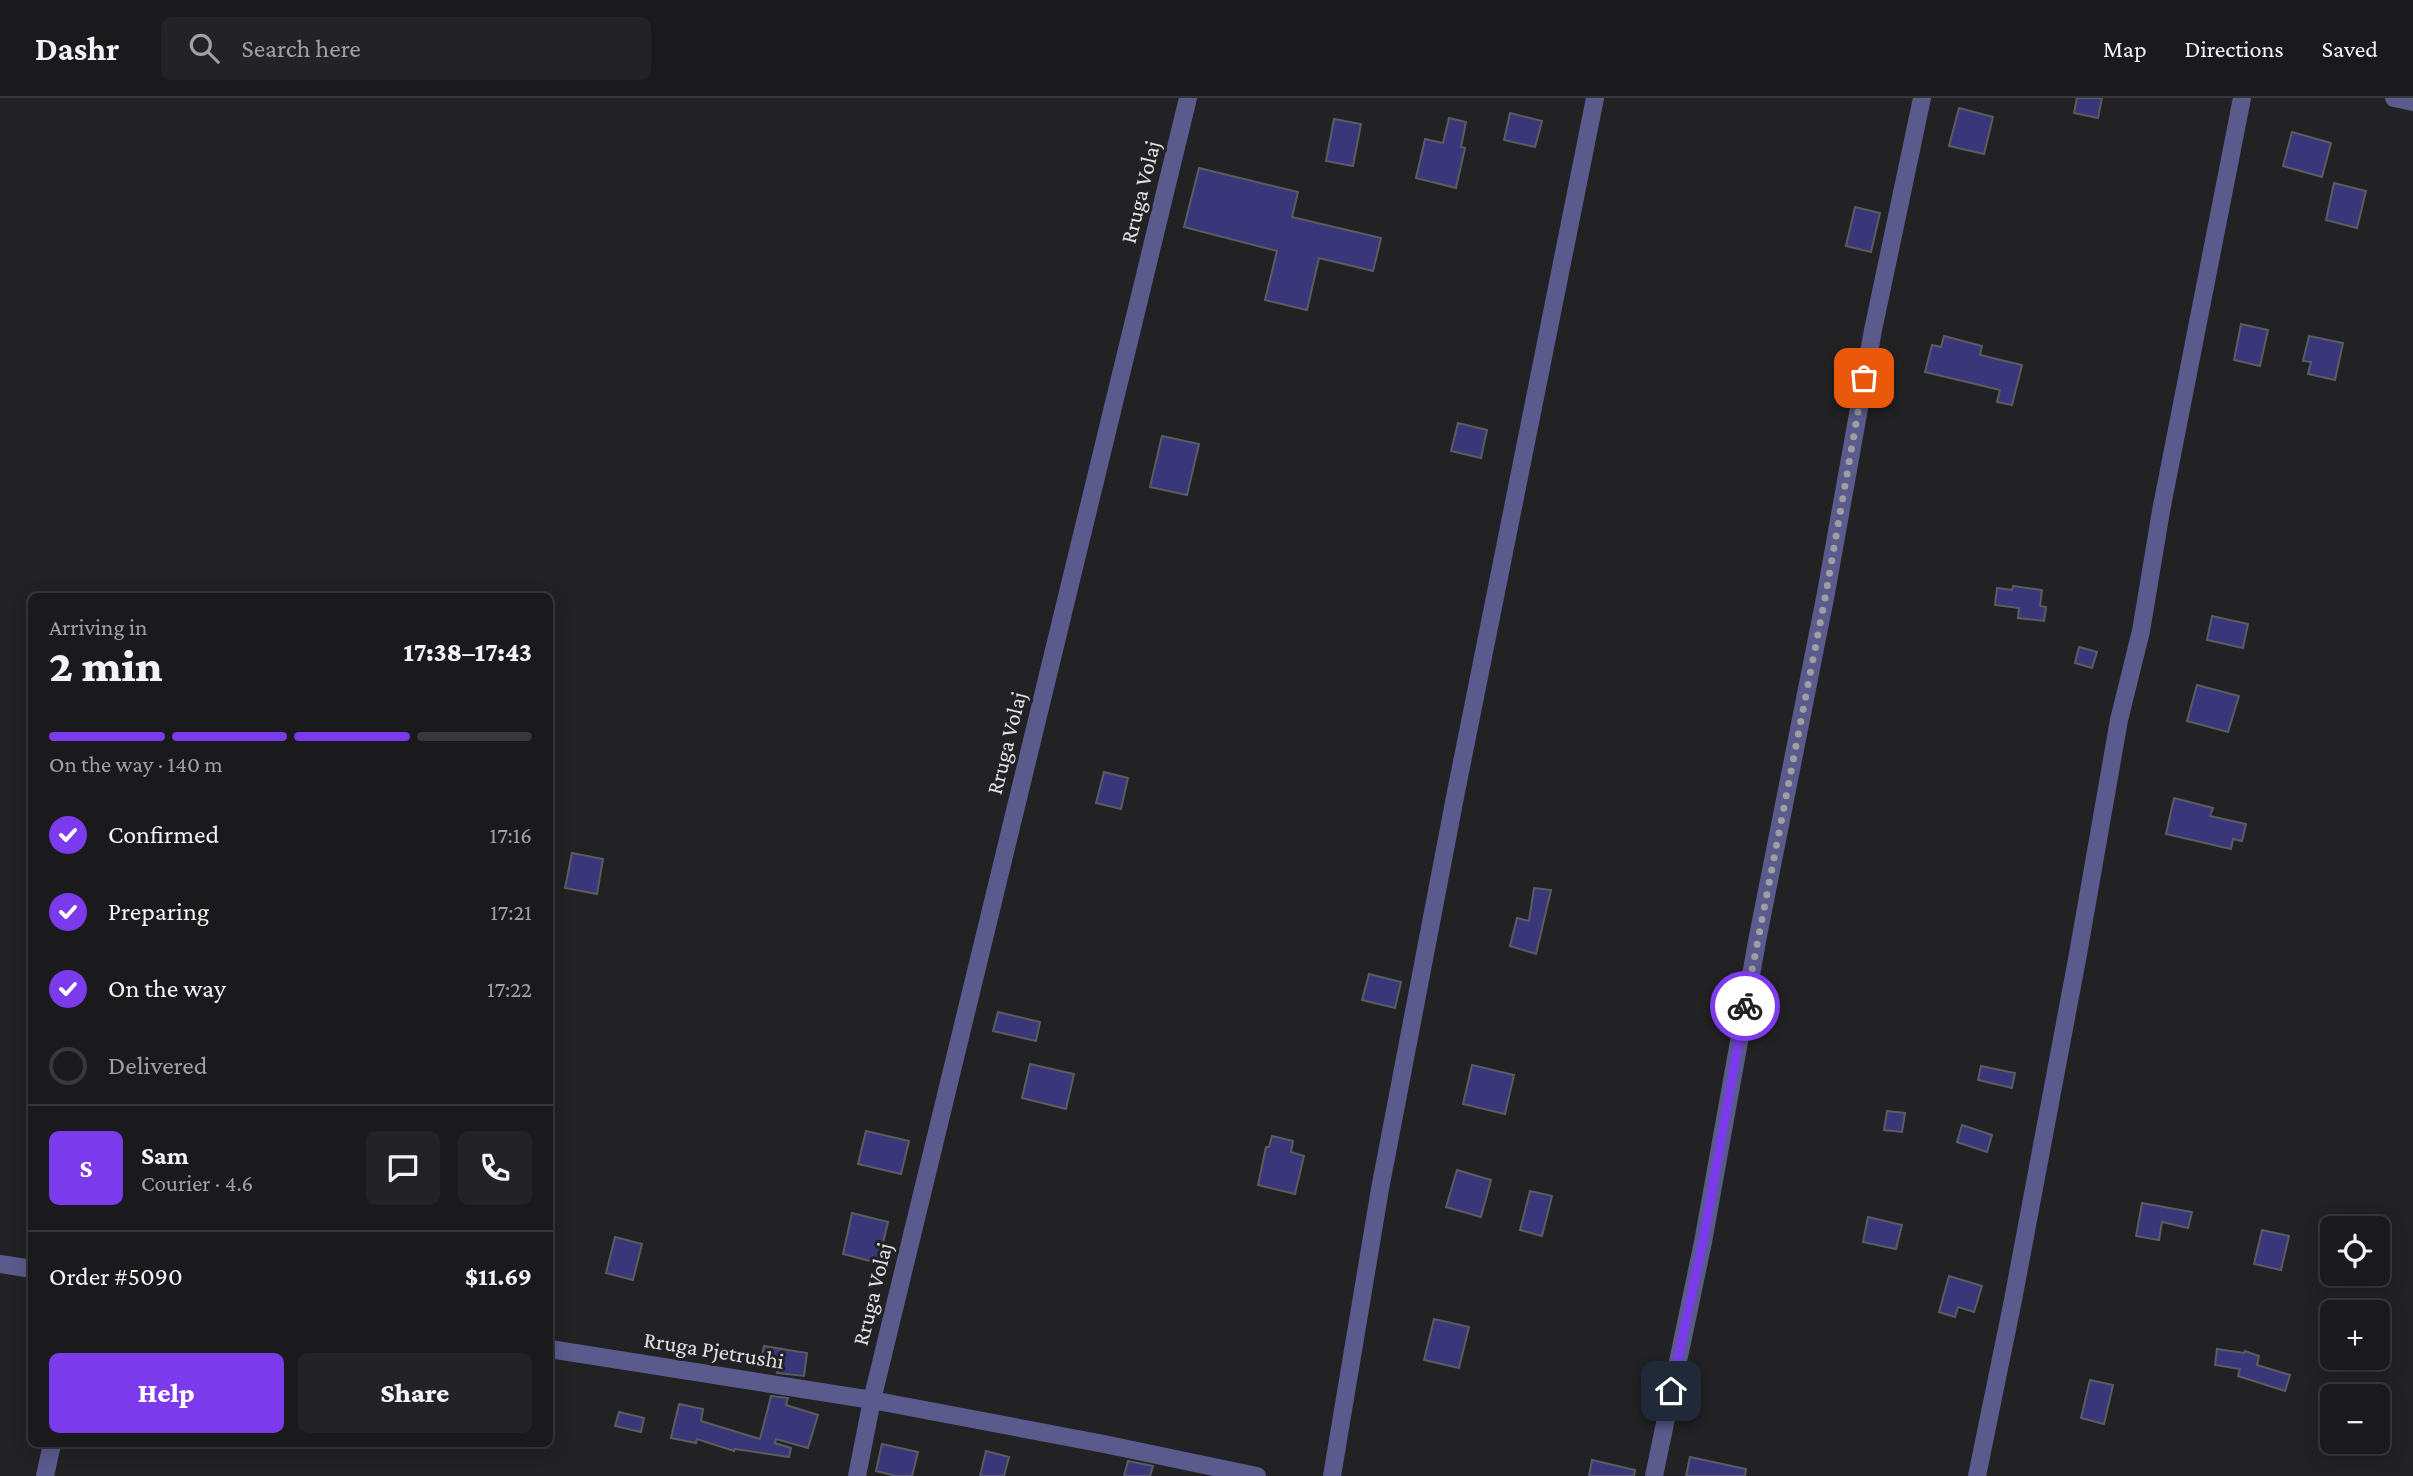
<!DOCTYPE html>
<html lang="en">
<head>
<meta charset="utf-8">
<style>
  body { margin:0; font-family:"Crimson Pro",serif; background:#232325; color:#f1f3f6; height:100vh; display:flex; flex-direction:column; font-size:26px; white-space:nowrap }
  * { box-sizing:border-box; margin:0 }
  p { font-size:23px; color:#9fa1a3 }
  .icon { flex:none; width:38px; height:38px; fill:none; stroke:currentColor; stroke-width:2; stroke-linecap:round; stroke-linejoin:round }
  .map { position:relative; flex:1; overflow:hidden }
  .drawer { position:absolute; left:28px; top:495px; width:525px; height:854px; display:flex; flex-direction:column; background:#1a1a1c; border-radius:10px; box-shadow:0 4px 18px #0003,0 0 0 2px #38383b }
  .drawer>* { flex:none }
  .fabs { position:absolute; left:2320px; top:1118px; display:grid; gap:14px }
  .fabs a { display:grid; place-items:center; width:70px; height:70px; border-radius:10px; background:#1a1a1c; box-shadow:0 4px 18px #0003,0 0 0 2px #38383b; font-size:35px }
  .pin { position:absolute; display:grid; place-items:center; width:60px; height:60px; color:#fff; margin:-30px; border-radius:14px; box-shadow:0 4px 10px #0006 }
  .courier { position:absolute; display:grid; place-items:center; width:70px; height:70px; margin:-35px; border:5px solid #7c3aed; border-radius:50%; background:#fff; color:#222; box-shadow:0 2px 9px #0007 }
  .headline em { font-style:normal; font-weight:800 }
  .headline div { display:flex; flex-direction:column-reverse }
  .headline { display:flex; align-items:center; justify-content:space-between; height:119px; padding:0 21px }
  h1 { font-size:46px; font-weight:800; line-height:52px }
  .bar { display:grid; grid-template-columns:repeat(4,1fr); gap:10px 7px; align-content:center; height:84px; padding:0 21px }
  .bar i { height:9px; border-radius:5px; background:#38383b }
  .bar .on { background:#7c3aed }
  .bar p { grid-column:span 4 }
  .line { display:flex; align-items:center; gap:18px; padding:0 21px; border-top:2px solid #38383b }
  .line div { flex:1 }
  .round { display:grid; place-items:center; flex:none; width:74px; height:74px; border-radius:10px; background:#232325 }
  ol { padding:0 21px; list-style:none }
  li { display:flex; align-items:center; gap:21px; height:77px }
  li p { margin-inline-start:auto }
  li .icon { padding:7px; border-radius:50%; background:#7c3aed; color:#fff; stroke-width:4 }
  li:last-child { color:#9fa1a3 }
  li i { width:38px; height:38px; border:4px solid #38383b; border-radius:50% }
  .cta { display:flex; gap:14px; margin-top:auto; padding:14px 21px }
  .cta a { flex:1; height:80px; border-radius:10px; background:#7c3aed; color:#fff; font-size:28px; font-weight:800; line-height:80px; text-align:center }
  .cta a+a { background:#232325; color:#f1f3f6 }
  header { display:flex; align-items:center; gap:42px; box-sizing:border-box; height:98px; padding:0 35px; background:#1a1a1c; border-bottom:2px solid #38383b }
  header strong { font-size:33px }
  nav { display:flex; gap:38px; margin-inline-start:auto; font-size:24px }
  .search { width:490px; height:63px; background:#232325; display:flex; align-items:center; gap:18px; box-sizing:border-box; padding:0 24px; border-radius:10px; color:#9fa1a3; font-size:26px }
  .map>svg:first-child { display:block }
</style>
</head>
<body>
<header>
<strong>Dashr</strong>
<div class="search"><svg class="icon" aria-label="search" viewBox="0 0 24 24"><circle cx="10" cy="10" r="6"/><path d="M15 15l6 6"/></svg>Search here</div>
<nav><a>Map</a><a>Directions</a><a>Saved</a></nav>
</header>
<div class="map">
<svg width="2413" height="1378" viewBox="0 0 2413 1378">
  <rect width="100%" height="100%" fill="#222225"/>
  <g fill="#39367a" stroke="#5b5c5f" stroke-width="2">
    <path d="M2077,0H2102L2098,20L2074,15Z"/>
    <path d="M1959,10L1993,19L1984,56L1949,48Z"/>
    <path d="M1510,15L1542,23L1535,49L1504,42Z"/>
    <path d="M1449,20L1466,24L1461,49L1465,50L1456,90L1416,80L1425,41L1443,45Z"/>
    <path d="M1334,21L1361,26L1353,68L1326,63Z"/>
    <path d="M2292,34L2331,45L2322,79L2283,68Z"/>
    <path d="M1199,70L1298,94L1292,119L1381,140L1373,173L1319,160L1307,212L1265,202L1277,153L1184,129Z"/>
    <path d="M2334,85L2366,93L2357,130L2326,122Z"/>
    <path d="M1855,109L1880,115L1871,154L1846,148Z"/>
    <path d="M2241,226L2268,232L2260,268L2234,262Z"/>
    <path d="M1944,238L1982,248L1980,257L2022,267L2012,307L1997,304L2000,292L1925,274L1932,247L1941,249Z"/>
    <path d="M2309,238L2343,245L2335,282L2308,276L2311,264L2303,263Z"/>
    <path d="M1458,325L1487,332L1481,360L1451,353Z"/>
    <path d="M1162,338L1199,346L1187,397L1150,389Z"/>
    <path d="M2013,488L2042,492L2040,508L2046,509L2044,523L2018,520L2019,510L1995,507L1997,490L2012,492Z"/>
    <path d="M2212,518L2248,526L2243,550L2207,542Z"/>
    <path d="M2079,549L2097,554L2092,570L2075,565Z"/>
    <path d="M2197,587L2239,598L2228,634L2187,623Z"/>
    <path d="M1104,674L1128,680L1121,711L1096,705Z"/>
    <path d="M2174,700L2213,710L2210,718L2246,726L2242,743L2233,741L2231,751L2166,736Z"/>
    <path d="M572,755L603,761L597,796L565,790Z"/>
    <path d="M1534,790L1551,792L1536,856L1510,848L1517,820L1529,823Z"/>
    <path d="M1369,876L1401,884L1395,910L1362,902Z"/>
    <path d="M998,914L1040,924L1036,943L993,933Z"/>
    <path d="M1030,966L1074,976L1066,1011L1022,1000Z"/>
    <path d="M1472,967L1514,977L1505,1016L1463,1006Z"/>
    <path d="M1981,968L2015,975L2012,990L1978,982Z"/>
    <path d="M1887,1013L1905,1015L1902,1034L1884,1032Z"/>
    <path d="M1962,1027L1992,1037L1987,1054L1957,1044Z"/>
    <path d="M866,1033L909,1043L901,1076L858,1066Z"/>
    <path d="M1272,1038L1293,1043L1291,1054L1304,1058L1295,1096L1258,1087L1266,1049H1269Z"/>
    <path d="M1457,1072L1491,1082L1481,1119L1446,1109Z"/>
    <path d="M1530,1093L1552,1098L1542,1138L1520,1132Z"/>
    <path d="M2142,1105L2192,1114L2188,1130L2162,1124L2159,1142L2136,1138Z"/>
    <path d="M852,1115L888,1124L878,1165L843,1156Z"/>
    <path d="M1868,1119L1902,1127L1896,1151L1863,1144Z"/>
    <path d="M2262,1132L2289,1138L2281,1172L2254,1166Z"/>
    <path d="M615,1139L642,1146L633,1182L606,1175Z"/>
    <path d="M1949,1178L1982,1188L1974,1214L1958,1209L1955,1219L1939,1214Z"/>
    <path d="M1434,1221L1469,1229L1459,1270L1424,1262Z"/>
    <path d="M764,1248L807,1255L804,1278L777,1275L778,1271L760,1267Z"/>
    <path d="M2217,1251L2244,1255L2245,1253L2259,1258L2257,1267L2290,1277L2285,1293L2238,1278L2240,1271L2215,1267Z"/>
    <path d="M2090,1282L2113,1287L2104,1326L2081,1320Z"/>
    <path d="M771,1298L788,1300L786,1307L818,1317L808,1350L776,1341L775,1345L791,1350L789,1359L735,1351L734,1353L697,1341L696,1345L671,1340L679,1306L703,1311L701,1323L760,1341Z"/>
    <path d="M619,1314L644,1320L641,1334L615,1328Z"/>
    <path d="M882,1346L918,1354L912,1378H896L876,1373Z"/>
    <path d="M986,1353L1009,1359L1004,1378H980Z"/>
    <path d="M1690,1359L1746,1371L1745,1378H1686Z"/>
    <path d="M1592,1362L1635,1372L1634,1378H1589Z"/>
    <path d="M1128,1363L1153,1368L1150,1378H1124Z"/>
  </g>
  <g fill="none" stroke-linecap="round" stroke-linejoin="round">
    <g stroke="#5a5b8c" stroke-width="18">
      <path d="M2394,0L2413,4"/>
      <path d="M0,1166L32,1171"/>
      <path d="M550,1251L872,1302"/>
      <path d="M45,1378L52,1346"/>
      <path d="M1332,1378L1380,1091L1456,694L1595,0"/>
      <path d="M1654,1378L1703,1144L1758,838L1826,495L1873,232L1922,0"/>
      <path d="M1977,1378L2013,1202L2078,856L2119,622L2141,533L2161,413L2242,0"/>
    </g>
    <g stroke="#5a5b8c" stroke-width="18">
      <path d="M872,1302L1104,1346L1257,1378"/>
      <path d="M857,1378L872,1302L1188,0"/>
    </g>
  </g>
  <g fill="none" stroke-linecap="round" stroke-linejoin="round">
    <path stroke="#9f9fa1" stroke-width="7" stroke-dasharray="0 12.6" d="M1745,908L1826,495L1864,280"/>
    <path stroke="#7c3aed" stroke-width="9" d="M1671,1293L1703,1143L1745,908"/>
  </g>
  <g text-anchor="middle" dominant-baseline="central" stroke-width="6" stroke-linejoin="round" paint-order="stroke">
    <g font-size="23" fill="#e2e2e4" stroke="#222225">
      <text transform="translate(1140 94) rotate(-76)">Rruga Volaj</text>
      <text transform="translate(1006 645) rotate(-76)">Rruga Volaj</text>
      <text transform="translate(872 1196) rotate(-76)">Rruga Volaj</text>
      <text transform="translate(714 1252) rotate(9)">Rruga Pjetrushi</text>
    </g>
  </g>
</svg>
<div class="fabs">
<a><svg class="icon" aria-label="locate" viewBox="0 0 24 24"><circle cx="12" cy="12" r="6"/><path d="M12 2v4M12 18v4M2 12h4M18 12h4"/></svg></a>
<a>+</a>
<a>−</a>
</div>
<div class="pin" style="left:1864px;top:280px;background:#ea580c"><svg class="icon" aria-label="bag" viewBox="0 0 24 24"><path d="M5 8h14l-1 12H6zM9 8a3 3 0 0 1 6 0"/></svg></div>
<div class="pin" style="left:1671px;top:1293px;background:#1f2937"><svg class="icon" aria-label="home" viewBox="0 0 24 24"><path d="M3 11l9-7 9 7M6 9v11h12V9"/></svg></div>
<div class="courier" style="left:1745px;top:908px"><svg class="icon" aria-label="bike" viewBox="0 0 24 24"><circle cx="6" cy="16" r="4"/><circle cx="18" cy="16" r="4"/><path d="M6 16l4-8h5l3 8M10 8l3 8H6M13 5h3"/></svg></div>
<section class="drawer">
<div class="headline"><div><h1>2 min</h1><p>Arriving in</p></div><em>17:38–17:43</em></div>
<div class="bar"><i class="on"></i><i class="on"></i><i class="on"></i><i></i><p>On the way · 140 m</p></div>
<ol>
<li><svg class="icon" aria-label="check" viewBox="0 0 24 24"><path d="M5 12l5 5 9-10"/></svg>Confirmed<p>17:16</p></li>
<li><svg class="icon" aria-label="check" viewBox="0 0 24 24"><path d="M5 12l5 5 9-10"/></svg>Preparing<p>17:21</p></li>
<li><svg class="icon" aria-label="check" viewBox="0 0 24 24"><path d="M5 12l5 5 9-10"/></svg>On the way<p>17:22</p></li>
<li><i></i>Delivered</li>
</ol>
<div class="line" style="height:126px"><b class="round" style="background:#7c3aed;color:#fff">S</b><div><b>Sam</b><p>Courier · 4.6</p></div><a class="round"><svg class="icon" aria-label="chat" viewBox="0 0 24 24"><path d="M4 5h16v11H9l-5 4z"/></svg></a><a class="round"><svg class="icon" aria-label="phone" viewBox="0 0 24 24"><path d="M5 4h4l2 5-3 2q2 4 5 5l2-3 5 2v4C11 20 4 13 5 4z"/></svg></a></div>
<div class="line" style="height:91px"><div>Order #5090</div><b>$11.69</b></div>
<div class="cta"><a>Help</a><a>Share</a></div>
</section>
</div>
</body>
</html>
